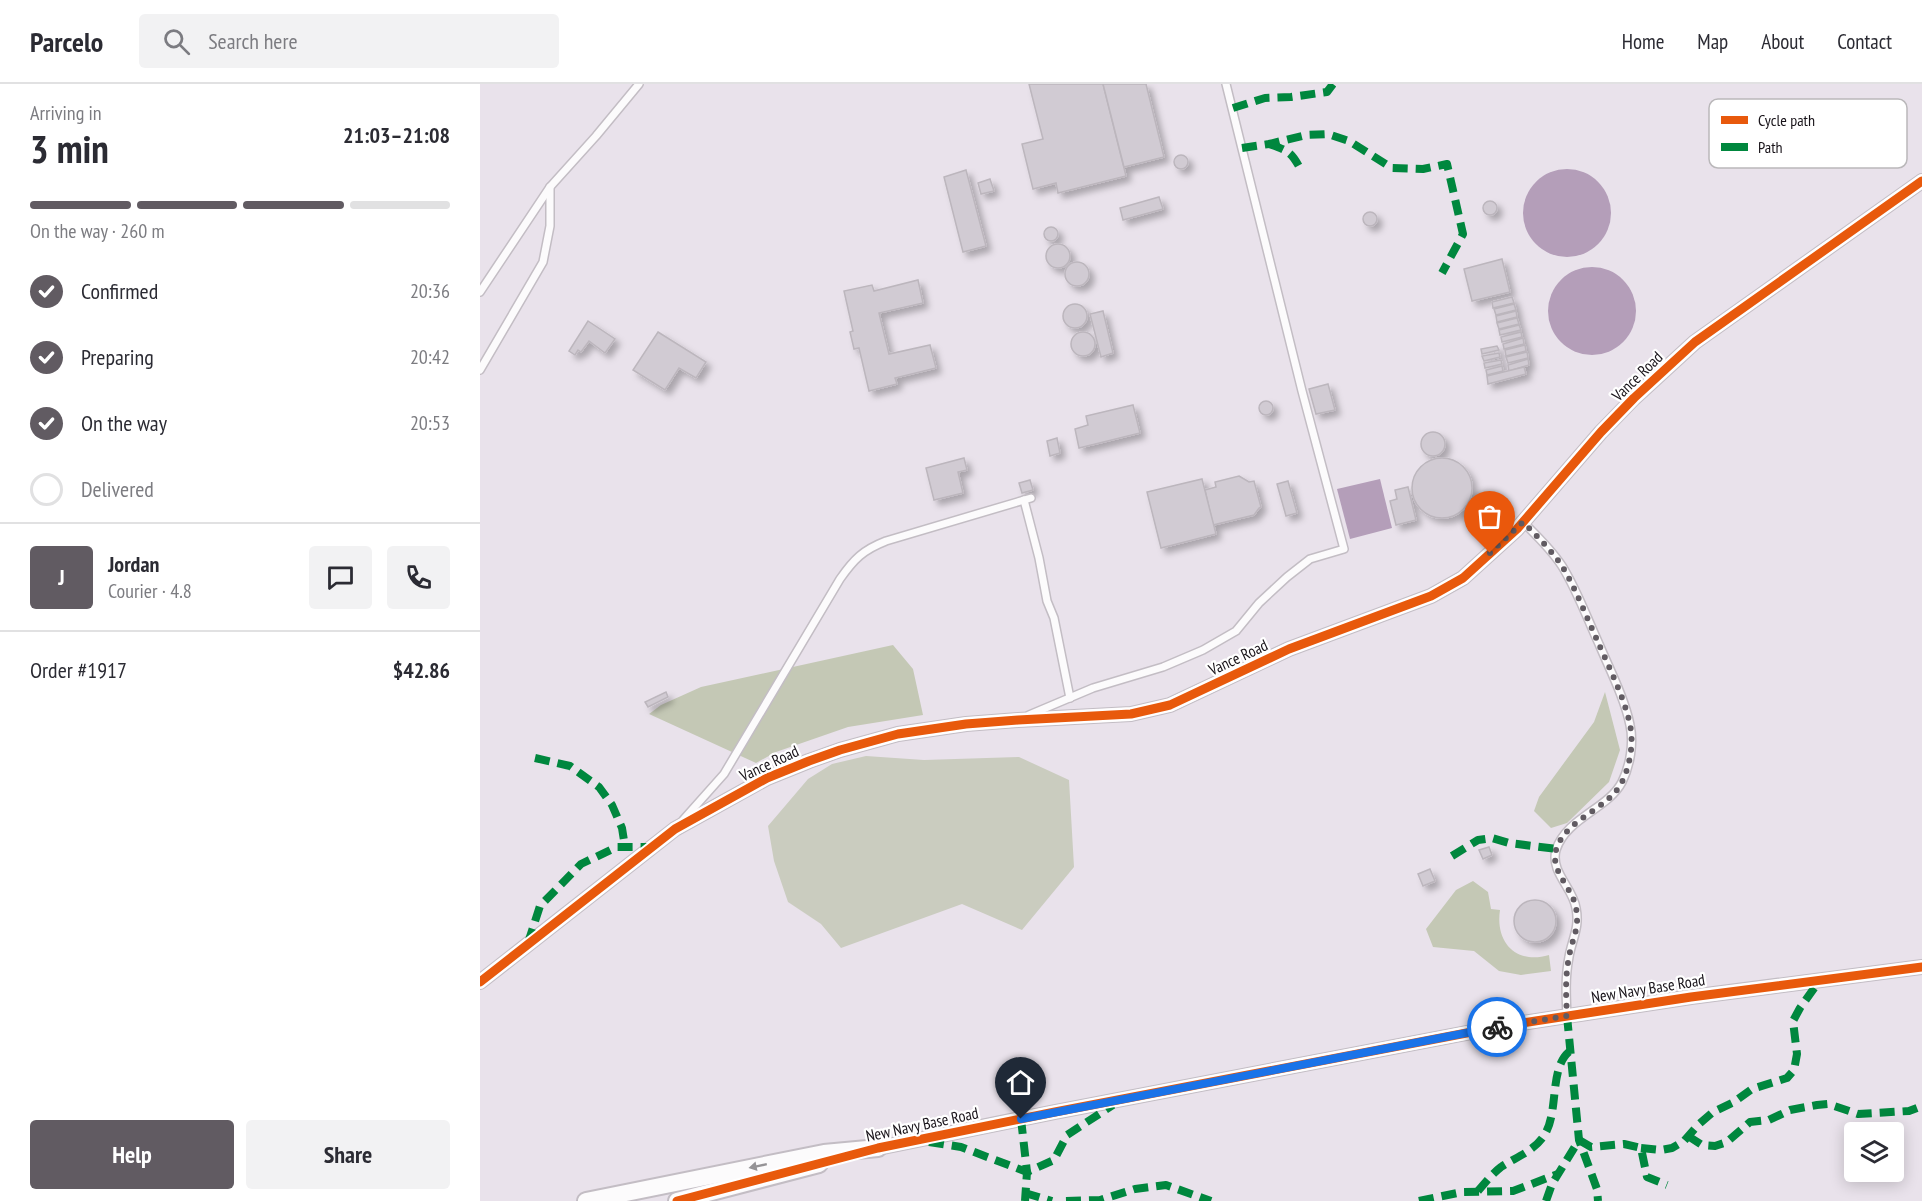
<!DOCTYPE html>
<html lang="en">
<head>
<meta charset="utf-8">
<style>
  body { margin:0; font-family:"PT Sans Narrow",sans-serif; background:#f2f2f3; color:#2b2b33; height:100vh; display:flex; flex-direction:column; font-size:22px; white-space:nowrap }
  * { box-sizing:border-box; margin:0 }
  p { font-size:20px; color:#7c7c81 }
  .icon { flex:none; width:33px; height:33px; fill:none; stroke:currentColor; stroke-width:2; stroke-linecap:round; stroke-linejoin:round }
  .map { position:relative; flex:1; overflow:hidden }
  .details { display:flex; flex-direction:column; background:#fff; width:480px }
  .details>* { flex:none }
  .controls { position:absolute; left:1364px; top:1038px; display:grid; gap:12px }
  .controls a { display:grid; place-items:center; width:60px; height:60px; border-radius:6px; background:#fff; box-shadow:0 3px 15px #0003; font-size:30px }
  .pin { position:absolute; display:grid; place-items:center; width:51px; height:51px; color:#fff; margin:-62px -26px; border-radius:50% 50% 50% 0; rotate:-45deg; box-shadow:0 0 6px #0007 }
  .pin .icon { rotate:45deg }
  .courier { position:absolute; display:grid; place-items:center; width:60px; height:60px; margin:-30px; border:4px solid #1a73e8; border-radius:50%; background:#fff; color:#222; box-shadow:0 2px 8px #0007 }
  .head em { font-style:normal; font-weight:700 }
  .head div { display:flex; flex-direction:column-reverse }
  .head { display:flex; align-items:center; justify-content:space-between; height:102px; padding:0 30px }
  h1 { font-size:39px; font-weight:700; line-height:45px }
  .bar { display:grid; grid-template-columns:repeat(4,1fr); gap:9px 6px; align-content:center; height:72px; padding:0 30px }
  .bar i { height:8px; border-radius:4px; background:#e1e1e2 }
  .bar .selected { background:#615b62 }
  .bar p { grid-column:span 4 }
  .line { display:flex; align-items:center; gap:15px; padding:0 30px; border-top:2px solid #e1e1e2 }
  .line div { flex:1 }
  .round { display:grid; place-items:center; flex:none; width:63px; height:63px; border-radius:6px; background:#f2f2f3 }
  ol { padding:0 30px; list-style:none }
  li { display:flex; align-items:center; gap:18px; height:66px }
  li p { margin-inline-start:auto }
  li .icon { padding:6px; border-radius:50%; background:#615b62; color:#fff; stroke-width:4 }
  li:last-child { color:#7c7c81 }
  li i { width:33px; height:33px; border:3px solid #e1e1e2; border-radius:50% }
  .button { display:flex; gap:12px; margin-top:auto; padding:12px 30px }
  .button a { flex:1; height:69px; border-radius:6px; background:#615b62; color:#fff; font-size:24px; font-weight:700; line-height:69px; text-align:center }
  .button a+a { background:#f2f2f3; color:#2b2b33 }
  header { display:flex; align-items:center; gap:36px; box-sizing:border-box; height:84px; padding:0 30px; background:#fff; border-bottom:2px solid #e1e1e2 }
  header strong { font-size:28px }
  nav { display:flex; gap:33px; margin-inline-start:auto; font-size:21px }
  .search { width:420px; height:54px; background:#f2f2f3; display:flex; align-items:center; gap:15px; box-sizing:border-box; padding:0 21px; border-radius:6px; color:#7c7c81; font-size:22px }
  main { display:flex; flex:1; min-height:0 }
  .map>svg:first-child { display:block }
</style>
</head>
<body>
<header>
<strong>Parcelo</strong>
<div class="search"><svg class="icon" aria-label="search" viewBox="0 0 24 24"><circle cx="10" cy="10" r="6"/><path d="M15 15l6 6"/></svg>Search here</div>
<nav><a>Home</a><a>Map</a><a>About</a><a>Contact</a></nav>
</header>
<main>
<section class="details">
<div class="head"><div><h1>3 min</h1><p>Arriving in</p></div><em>21:03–21:08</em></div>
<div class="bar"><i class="selected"></i><i class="selected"></i><i class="selected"></i><i></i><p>On the way · 260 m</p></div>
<ol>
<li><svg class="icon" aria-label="check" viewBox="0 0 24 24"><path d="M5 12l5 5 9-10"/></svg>Confirmed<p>20:36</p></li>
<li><svg class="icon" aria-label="check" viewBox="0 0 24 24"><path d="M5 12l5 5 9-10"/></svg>Preparing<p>20:42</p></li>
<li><svg class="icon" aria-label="check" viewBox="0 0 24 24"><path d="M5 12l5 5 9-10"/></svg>On the way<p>20:53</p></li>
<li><i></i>Delivered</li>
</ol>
<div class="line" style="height:108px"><b class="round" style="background:#615b62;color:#fff">J</b><div><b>Jordan</b><p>Courier · 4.8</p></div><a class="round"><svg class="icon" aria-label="chat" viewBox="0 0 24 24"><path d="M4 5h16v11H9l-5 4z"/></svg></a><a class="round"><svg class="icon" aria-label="phone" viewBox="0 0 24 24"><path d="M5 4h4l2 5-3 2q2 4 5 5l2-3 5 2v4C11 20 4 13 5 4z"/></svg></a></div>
<div class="line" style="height:78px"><div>Order #1917</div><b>$42.86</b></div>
<div class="button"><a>Help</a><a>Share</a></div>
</section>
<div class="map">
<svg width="1442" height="1117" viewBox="0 0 1442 1117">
  <defs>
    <filter id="shadow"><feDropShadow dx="5" dy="5" stdDeviation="3" flood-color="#0004"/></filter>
  </defs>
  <rect width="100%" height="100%" fill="#e9e2eb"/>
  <path fill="#caccbf" d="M386,672L444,676L539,673L589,696L594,783L542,846L482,820L361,864L341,840L308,818L294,777L288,742L328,695L352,680Z"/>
  <g fill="#c4c8b5">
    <path d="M413,561L433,585L443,631L368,643L296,668L276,679L169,630L181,621L221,603Z"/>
    <path d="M1125,608L1140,666L1129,698L1087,739L1071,744L1054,727L1059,713L1114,638Z"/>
    <path d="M993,797L1008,808L1011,825L1020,826C1015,858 1036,881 1069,871L1071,887L1041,891L1019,887L994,867L953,863L946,845L976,806Z"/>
  </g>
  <g fill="#b49eb9">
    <circle cx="1087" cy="129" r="44"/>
    <circle cx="1112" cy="227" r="44"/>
    <path d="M900,395L912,444L870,455L857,405Z"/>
  </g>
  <g fill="#d1cbd3" stroke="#bcb6bd" stroke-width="1.5" filter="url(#shadow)">
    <path d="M549,0H623L646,92L578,109L576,99L553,105L542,60L563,55Z"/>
    <path d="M623,0H666L684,73L644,83Z"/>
    <circle cx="701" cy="78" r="7"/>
    <path d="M486,86L506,162L483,168L464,93Z"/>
    <path d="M510,95L514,107L501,110L498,99Z"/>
    <path d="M679,113L683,125L643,136L640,124Z"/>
    <circle cx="1010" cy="124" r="7"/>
    <circle cx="890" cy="135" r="7"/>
    <circle cx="571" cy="150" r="7"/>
    <circle cx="578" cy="172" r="12"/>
    <path d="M1022,175L1030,208L992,217L984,185Z"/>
    <circle cx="597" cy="190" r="12"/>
    <path d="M438,196L443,219L399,229L409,270L450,261L456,284L415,294L417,300L389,307L379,264L374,265L370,248L373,247L364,207L392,201L394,207Z"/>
    <path d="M1032,213L1034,219L1013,224L1012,218Z"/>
    <circle cx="595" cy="232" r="12"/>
    <path d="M1034,220L1036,226L1016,231L1014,225Z"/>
    <path d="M623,227L633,269L621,273L610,230Z"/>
    <path d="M1036,227L1037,233L1017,238L1016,232Z"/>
    <path d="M1037,234L1039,240L1019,245L1017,239Z"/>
    <path d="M108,237L135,255L125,269L109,257L101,268L98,266L95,271L89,267Z"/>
    <path d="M1039,241L1041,246L1020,251L1019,246Z"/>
    <circle cx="603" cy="260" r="12"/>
    <path d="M178,248L226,278L216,294L199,284L185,306L153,286Z"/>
    <path d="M1041,248L1042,253L1022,258L1021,253Z"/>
    <path d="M1043,254L1044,260L1024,265L1023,260Z"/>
    <path d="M1045,261L1046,267L1026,272L1025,266Z"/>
    <path d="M1017,262L1019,266L1002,270L1001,265Z"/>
    <path d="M1047,268L1048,274L1028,279L1026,273Z"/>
    <path d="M1019,269L1020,273L1004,277L1002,272Z"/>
    <path d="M1048,275L1049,281L1029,287L1028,281Z"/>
    <path d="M1021,276L1022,280L1005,284L1004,279Z"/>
    <path d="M1022,282L1023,287L1007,291L1006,286Z"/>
    <path d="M1044,283L1046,290L1008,300L1007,292Z"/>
    <path d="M848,300L855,326L836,330L829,305Z"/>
    <circle cx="786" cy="324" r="7"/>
    <path d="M653,321L660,349L599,364L595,345L608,341L606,332Z"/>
    <circle cx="953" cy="360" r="12"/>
    <path d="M577,354L580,369L570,372L567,357Z"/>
    <path d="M484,374L487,386L478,388L483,409L454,416L446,384Z"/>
    <circle cx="962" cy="404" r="30"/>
    <path d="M759,392L769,398L774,397L781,423L779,424L774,431L733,441L725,406L736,403L735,398Z"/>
    <path d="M722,395L736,450L681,464L667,408Z"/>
    <path d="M550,396L553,406L542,409L539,399Z"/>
    <path d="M808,397L817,429L806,432L797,400Z"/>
    <path d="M928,403L936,436L916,441L910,417L917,415L915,406Z"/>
    <path d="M186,608L188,613L168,623L165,618Z"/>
    <path d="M1009,763L1012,771L1003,775L999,766Z"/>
    <path d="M950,785L955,797L943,802L938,790Z"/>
    <circle cx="1055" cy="837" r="21"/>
  </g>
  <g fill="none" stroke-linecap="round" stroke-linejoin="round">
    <g stroke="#c3bdc4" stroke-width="10">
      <g id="service">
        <path d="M0,208L70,103L116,52L159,0"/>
        <path d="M0,286L63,178L70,142V103"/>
        <path d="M544,416L559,474L567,517L574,534L590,614"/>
        <path d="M1043,438C1057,452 1071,465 1082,482C1097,506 1107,534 1119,560C1129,584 1145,615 1150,641C1154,659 1150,682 1142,698C1128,725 1086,734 1076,766C1070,788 1093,804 1096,824C1100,844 1092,855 1089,873C1085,893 1086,912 1087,932"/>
        <path d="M549,631L613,604L683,583L723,566L756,547L779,519L807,493L830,475L864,465L822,307L746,0"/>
        <path d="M203,736L244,690L360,495C374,475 383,466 406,457L551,414"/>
      </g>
    </g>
    <g stroke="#c3bdc4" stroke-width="16">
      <g id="minor">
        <path d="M0,898L195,745L287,694L329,677L360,666L418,650L486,640L538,636L651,630L690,621L809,565L951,512L983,494L1037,445L1121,348L1154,314L1215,258L1442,97"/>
        <path d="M398,1064L575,1028L1023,942L1211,913L1442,883"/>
      </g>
    </g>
    <g stroke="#c3bdc4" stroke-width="20">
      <g id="tertiary">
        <path d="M106,1117L344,1069L398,1064"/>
        <path d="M197,1117L339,1080"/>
      </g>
    </g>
    <use href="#service" stroke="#fcfbfc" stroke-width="7"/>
    <use href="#minor" stroke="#fcfbfc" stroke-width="14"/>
    <use href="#tertiary" stroke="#fcfbfc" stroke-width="16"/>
    <g stroke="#00873e" stroke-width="8" stroke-dasharray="15 8" stroke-linecap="butt">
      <path d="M753,24L785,14L811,13L847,8L853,0"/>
      <path d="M789,60C810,67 812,69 822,88"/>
      <path d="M762,64L789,60L826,51L848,50L869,57L912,84L943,85L967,80L983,150L962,189"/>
      <path d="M55,674L90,682L119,703L132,721L142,744L145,763"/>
      <path d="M972,772L998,756L1012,754L1029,759L1077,765"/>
      <path d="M48,859L60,822L101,780L137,763H171"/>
      <path d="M1087,932L1099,1056L1117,1105L1118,1117"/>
      <path d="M541,1035L547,1088L545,1117"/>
      <path d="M1208,1052L1222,1061L1235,1062L1247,1058L1270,1038L1289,1036L1310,1026L1337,1021L1348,1020L1378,1030L1429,1027L1442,1022"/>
      <path d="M1099,1056L1111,1063L1144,1060L1161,1064L1167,1093L1187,1101"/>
      <path d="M449,1058L481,1063L547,1088L574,1076L587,1051L633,1021"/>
      <path d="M1161,1064L1181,1066L1192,1064L1204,1057L1218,1041L1233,1028L1254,1018L1272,1005L1307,994L1314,986L1317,970L1313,937L1320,924L1340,896"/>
      <path d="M998,1107C1005,1099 1012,1090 1021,1083C1036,1073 1055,1067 1065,1050C1079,1027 1069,983 1090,967"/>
      <path d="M545,1109L572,1117"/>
      <path d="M586,1117L620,1116L655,1105L686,1101L731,1117"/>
      <path d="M939,1117L982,1108L1033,1107L1078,1090"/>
      <path d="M1066,1117L1072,1100L1099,1056"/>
    </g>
    <g stroke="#fff" stroke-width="13">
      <g id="cycleway">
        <path d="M0,898L195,745L287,694L329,677L360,666L418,650L486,640L538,636L651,630L690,621L809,565L951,512L983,494L1037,445L1121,348L1154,314L1215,258L1442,97"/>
        <path d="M197,1117L398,1064L575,1028L1023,942L1211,913L1442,883"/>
      </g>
    </g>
    <use href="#cycleway" stroke="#e8590c" stroke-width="9"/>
  </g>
  <defs><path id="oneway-solid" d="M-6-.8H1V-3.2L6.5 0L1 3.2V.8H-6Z" transform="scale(1.5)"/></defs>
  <use fill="#959396" href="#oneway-solid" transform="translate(278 1082) rotate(168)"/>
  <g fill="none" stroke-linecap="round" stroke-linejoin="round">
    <path stroke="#615b62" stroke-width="6" stroke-dasharray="0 10.8" d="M1010,469L1043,438C1057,452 1071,466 1082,482C1096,505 1106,532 1117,556C1128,581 1145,615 1150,641C1154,658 1150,682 1142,698C1128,726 1086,734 1076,766C1070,788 1093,804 1096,824C1100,845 1092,854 1089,873C1085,893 1086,912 1087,932L1017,943"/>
    <path stroke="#1a73e8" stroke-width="8" d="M541,1035L1017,943"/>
  </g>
  <g text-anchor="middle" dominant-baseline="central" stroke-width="4.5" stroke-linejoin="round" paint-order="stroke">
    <g font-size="16" fill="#181319" stroke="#fff">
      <text transform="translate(1157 292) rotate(-44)">Vance Road</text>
      <text transform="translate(758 573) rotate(-25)">Vance Road</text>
      <text transform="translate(289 679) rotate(-25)">Vance Road</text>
      <text transform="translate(1168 904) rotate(-9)">New Navy Base Road</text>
      <text transform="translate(442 1040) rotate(-12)">New Navy Base Road</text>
    </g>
  </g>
  <rect x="1229" y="15" width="198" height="69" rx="9" fill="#fff" stroke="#bab8ba" stroke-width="1.5"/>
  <rect x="1241" y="32" width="27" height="8" fill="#e8590c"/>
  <rect x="1241" y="59" width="27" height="8" fill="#00873e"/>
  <g font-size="16" fill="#181319">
    <text x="1278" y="42">Cycle path</text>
    <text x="1278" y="69">Path</text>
  </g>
</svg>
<div class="controls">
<a><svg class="icon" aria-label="layers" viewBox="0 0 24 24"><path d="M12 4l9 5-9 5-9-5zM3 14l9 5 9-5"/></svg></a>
</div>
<div class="pin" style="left:1010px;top:469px;background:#ea580c"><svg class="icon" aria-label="bag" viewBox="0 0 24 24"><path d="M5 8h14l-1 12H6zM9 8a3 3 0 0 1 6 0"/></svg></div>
<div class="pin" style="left:541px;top:1035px;background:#1f2937"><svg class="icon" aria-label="home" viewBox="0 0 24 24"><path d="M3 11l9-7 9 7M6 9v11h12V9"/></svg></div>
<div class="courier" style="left:1017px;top:943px"><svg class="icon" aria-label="bike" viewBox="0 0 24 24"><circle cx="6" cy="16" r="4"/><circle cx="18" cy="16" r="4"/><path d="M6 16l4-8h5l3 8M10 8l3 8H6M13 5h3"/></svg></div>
</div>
</main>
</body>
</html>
